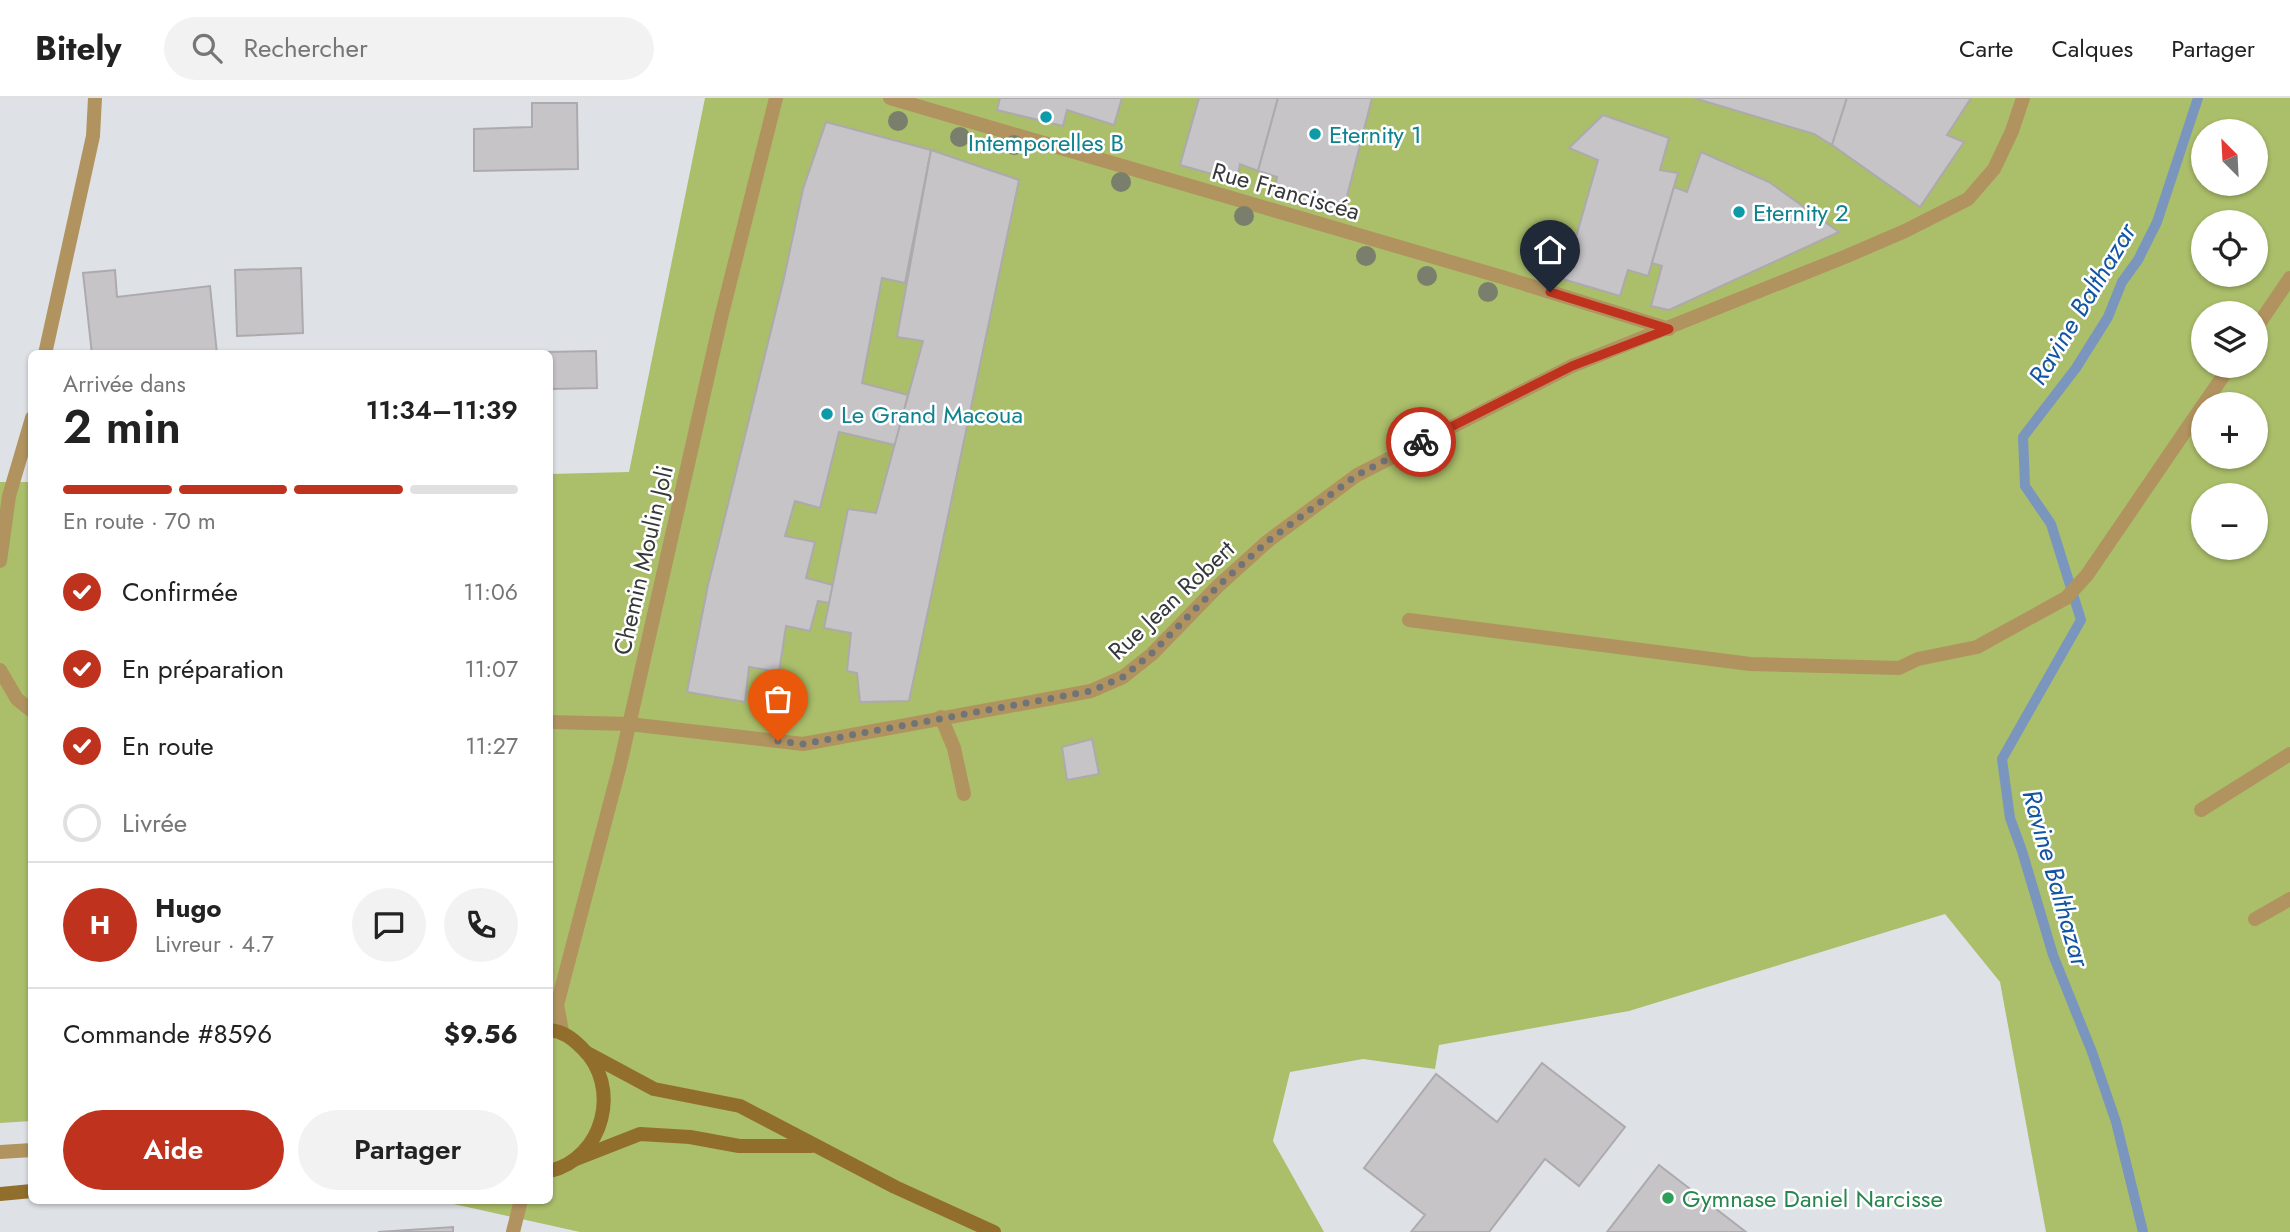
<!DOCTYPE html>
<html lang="fr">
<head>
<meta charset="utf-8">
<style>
  body { margin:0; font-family:Jost,sans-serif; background:#f2f2f2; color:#222; height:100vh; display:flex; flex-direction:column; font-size:26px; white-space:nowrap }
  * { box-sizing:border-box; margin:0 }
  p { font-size:23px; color:#767676 }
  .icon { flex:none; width:38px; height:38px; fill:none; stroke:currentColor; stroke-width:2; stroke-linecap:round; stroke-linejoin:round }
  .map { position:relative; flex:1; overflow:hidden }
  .side { position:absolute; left:28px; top:252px; width:525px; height:854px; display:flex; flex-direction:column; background:#fff; border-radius:10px; box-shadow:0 2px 5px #0004 }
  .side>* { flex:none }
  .needle { width:46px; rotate:336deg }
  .fabs { position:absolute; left:2191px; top:21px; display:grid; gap:14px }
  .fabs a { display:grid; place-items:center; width:77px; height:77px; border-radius:50%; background:#fff; box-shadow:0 2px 5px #0004; font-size:35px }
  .pin { position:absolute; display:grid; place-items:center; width:60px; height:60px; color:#fff; margin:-72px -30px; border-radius:50% 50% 50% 0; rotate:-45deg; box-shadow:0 0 7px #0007 }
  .pin .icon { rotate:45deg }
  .courier { position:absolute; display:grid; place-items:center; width:70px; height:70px; margin:-35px; border:5px solid #bf331e; border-radius:50%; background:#fff; color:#222; box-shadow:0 2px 9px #0007 }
  .summary em { font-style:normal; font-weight:600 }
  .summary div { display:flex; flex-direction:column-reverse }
  .summary { display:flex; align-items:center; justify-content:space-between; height:119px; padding:0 35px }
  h1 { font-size:46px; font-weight:600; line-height:52px }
  .bar { display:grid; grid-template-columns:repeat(4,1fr); gap:10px 7px; align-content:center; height:84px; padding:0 35px }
  .bar i { height:9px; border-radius:5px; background:#e0e0e0 }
  .bar .on { background:#bf331e }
  .bar p { grid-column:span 4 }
  .line { display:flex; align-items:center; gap:18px; padding:0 35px; border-top:2px solid #e0e0e0 }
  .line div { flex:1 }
  .round { display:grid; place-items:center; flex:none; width:74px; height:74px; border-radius:37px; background:#f2f2f2 }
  ol { padding:0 35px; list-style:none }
  li { display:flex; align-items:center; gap:21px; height:77px }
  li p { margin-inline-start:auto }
  li .icon { padding:7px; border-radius:50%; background:#bf331e; color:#fff; stroke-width:4 }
  li:last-child { color:#767676 }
  li i { width:38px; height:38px; border:4px solid #e0e0e0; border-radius:50% }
  .button { display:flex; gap:14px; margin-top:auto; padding:14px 35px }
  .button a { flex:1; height:80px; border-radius:42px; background:#bf331e; color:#fff; font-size:28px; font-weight:600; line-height:80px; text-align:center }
  .button a+a { background:#f2f2f2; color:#222 }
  header { display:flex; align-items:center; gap:42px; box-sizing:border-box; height:98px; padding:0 35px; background:#fff; border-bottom:2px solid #e0e0e0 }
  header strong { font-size:33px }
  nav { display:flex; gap:38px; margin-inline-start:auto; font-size:24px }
  .search { width:490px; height:63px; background:#f2f2f2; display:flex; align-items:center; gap:18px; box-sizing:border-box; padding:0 24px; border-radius:38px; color:#767676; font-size:26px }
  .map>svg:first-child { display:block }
</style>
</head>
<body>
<header>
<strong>Bitely</strong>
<div class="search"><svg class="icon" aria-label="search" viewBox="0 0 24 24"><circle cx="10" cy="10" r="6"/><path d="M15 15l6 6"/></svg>Rechercher</div>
<nav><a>Carte</a><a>Calques</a><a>Partager</a></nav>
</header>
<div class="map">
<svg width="2290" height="1134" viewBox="0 0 2290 1134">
  <rect width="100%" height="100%" fill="#dee2e6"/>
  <g fill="#abbe6a" fill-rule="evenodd">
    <path d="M705,0H2290V1134H2046L2000,884L1945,816L1629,913L1439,947L1435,971L1363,961L1290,974L1273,1043L1324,1134H580L440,1103L550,1102V376L629,374ZM2203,33H2256V86H2203ZM2203,124H2256V177H2203ZM2203,215H2256V268H2203ZM2203,306H2256V359H2203ZM2203,397H2256V450H2203Z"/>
    <path d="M0,384H31L32,1023L0,1025Z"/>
  </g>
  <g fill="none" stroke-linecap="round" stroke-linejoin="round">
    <path stroke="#7a96be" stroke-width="10" d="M2143,1134L2116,1024L2092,954L2053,857L2022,753L2010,720L2002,661L2081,522L2051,426L2025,388L2023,339L2076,270L2108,219L2122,184L2138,162L2157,124L2198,0"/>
  </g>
  <g fill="#c7c4c8" stroke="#adaaae" stroke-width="2">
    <path d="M1000,0H1122L1114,27L1067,12L1063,28L997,12Z"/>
    <path d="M1199,0H1278L1258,73L1240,66L1237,83L1180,67Z"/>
    <path d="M1278,0H1372L1344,110L1329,112L1274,96L1277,79L1258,73Z"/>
    <path d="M1694,0H1847L1832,47L1814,36Z"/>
    <path d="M1847,0H1971L1947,37L1964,44L1920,109L1832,47Z"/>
    <path d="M532,5H577L578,71L474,73V31L532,29Z"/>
    <path d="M1603,17L1669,40L1660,72L1678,75L1648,178L1628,172L1620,198L1549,177L1562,136L1576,139L1598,62L1569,50Z"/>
    <path d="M826,24L931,52L905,185L882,180L862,285L908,297L895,347L839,334L820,410L795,403L785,438L815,444L806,480L833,487L829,505L818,503L810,533L786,528L779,574L749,569L745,604L687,594L708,487L784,180L803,91Z"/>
    <path d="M931,52L1019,82L909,603L860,604L857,575L847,573L851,535L824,530L848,411L876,415L923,243L897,239Z"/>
    <path d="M1701,54L1769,84L1839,134L1669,212L1651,208L1662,168L1652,165L1674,89L1687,94Z"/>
    <path d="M301,170L303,235L237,238L235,172Z"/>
    <path d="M115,172L117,199L210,188L217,256H92L83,175Z"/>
    <path d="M596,253L597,290L550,291V256H445Z"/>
    <path d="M1092,641L1099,676L1067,682L1062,649Z"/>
    <path d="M1542,965L1625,1029L1579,1088L1545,1061L1489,1134H1411L1425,1117L1364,1070L1436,976L1497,1024Z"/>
    <path d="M1659,1067L1746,1134H1607Z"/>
    <path d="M453,1129V1134H378Z"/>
  </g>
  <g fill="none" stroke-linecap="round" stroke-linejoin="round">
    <g stroke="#b1935f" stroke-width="14">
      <path d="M2256,230L2290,180"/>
      <path d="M45,256L93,38L95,0"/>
      <path d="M2204,306L2230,268"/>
      <path d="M0,463L9,398L32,320"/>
      <path d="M1409,522L1750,566L1899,570L1918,561L1977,549L2066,500L2087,477L2203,307"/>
      <path d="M0,572L17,601L32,613"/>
      <path d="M550,624L629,626"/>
      <path d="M0,1054L32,1052"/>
    </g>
    <g stroke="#b1935f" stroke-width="14">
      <path d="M890,0L1502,179L1669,231"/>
      <path d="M941,619L954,650L964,696"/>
      <path d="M629,626L803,646L1091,593L1123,579L1152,556L1218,488L1268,443L1357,377L1572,268L1847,158L1905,133L1968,101L1994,71L2012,33L2023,0"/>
      <path d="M2201,712L2290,656"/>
      <path d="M2255,821L2290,801"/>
      <path d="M562,933L557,907L620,667L721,220L776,0"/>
      <path d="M513,1134L521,1102"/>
    </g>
    <g stroke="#916e2c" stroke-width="14">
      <path d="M550,932C564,934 572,940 582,950C622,988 604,1060 550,1073"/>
      <path d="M587,955L654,991L740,1008L895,1089L994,1134"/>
      <path d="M576,1061L640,1036L690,1039L739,1048H811"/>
      <path d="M0,1096L32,1093"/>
    </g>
  </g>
  <g fill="#797f6c">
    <circle cx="898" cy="23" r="10"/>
    <circle cx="960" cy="39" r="10"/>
    <circle cx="1014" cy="47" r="10"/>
    <circle cx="1121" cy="84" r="10"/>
    <circle cx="1244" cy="118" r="10"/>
    <circle cx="1366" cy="158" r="10"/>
    <circle cx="1427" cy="178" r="10"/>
    <circle cx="1488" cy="194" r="10"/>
  </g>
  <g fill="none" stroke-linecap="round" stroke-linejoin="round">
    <path stroke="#717476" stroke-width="7" stroke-dasharray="0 12.6" d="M778,643L803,646L1091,593L1123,579L1152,555L1218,488L1268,443L1357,377L1421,344"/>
    <path stroke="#bf331e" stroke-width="9" d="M1421,344L1572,268L1669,231L1550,194"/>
  </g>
  <g fill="#0f9aa8" stroke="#fff" stroke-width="2.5">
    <circle cx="1046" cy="19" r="7"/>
    <circle cx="1315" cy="36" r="7"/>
    <circle cx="1739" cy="114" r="7"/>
    <circle cx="827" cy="316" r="7"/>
  </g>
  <circle fill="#2e9e5b" stroke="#fff" stroke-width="2.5" cx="1668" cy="1100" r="7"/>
  <g text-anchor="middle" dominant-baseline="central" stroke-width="5" stroke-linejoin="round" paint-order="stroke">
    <g font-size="24" fill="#0d838f" stroke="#fff" text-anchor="start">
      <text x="1329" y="36">Eternity 1</text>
      <text x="1046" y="44" text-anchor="middle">Intemporelles B</text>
      <text x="1753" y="114">Eternity 2</text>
      <text x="841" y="316">Le Grand Macoua</text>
    </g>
    <g font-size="24" fill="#37383a" stroke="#fff">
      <text transform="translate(1286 93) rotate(16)">Rue Franciscéa</text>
      <text transform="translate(643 462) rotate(-77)">Chemin Moulin Joli</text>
      <text transform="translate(1171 502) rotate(-43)">Rue Jean Robert</text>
    </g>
    <g font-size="24" fill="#27864d" stroke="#fff" text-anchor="start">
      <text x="1682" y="1100">Gymnase Daniel Narcisse</text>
    </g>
    <g font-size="26" font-style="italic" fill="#1255a4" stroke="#fff">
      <text transform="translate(2082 206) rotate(-59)">Ravine Balthazar</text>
      <text transform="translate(2056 780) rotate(74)">Ravine Balthazar</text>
    </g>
  </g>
</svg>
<div class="fabs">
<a><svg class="needle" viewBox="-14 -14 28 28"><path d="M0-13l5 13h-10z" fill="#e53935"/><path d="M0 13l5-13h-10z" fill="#767676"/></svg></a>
<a><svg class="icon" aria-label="locate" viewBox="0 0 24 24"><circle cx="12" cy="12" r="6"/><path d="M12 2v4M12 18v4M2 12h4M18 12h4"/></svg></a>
<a><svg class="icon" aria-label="layers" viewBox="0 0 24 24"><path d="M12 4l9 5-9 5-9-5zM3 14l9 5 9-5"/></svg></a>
<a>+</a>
<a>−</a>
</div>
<div class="pin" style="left:778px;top:643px;background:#ea580c"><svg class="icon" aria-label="bag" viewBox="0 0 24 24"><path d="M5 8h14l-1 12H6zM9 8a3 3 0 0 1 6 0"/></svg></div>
<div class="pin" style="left:1550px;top:194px;background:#1f2937"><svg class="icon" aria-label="home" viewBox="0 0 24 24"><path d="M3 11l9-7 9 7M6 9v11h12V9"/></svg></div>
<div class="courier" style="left:1421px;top:344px"><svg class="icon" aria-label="bike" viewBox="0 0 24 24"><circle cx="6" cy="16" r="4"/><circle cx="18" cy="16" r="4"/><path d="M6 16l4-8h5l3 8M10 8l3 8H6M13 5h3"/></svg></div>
<section class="side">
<div class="summary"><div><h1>2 min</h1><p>Arrivée dans</p></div><em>11:34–11:39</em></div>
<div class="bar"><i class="on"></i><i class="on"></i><i class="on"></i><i></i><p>En route · 70 m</p></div>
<ol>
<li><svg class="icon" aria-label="check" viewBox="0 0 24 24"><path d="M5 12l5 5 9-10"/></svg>Confirmée<p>11:06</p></li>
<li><svg class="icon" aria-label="check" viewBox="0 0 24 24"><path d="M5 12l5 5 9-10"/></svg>En préparation<p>11:07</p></li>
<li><svg class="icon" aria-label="check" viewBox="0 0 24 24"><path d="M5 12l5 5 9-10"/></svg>En route<p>11:27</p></li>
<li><i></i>Livrée</li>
</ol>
<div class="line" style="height:126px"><b class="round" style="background:#bf331e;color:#fff">H</b><div><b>Hugo</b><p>Livreur · 4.7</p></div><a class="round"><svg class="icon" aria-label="chat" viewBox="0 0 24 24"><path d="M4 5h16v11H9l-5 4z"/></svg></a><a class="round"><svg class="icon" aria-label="phone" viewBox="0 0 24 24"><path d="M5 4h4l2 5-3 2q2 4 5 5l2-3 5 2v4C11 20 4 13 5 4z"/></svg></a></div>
<div class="line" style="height:91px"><div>Commande #8596</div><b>$9.56</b></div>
<div class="button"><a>Aide</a><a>Partager</a></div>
</section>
</div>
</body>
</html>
